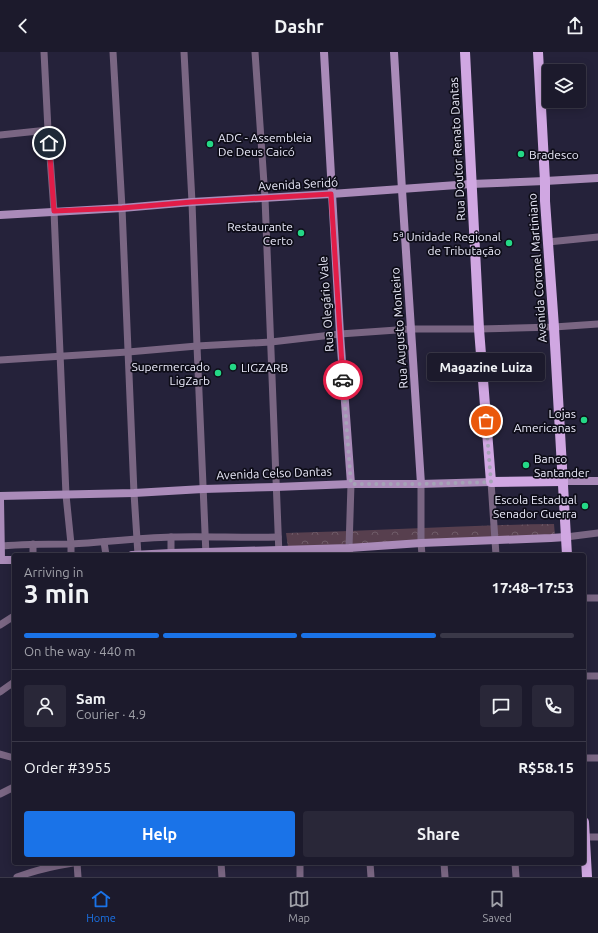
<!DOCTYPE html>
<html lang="en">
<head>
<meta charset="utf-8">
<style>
  body { margin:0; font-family:Ubuntu,sans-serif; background:#292738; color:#f1f3f6; height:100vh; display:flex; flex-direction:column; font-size:15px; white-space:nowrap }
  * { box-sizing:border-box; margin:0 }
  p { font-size:13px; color:#a0a1a9 }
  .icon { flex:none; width:22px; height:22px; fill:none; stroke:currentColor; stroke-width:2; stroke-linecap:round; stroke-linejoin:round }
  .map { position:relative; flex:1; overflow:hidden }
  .sheet { position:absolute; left:12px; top:501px; width:574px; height:312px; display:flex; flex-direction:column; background:#1c1a2c; border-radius:4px; box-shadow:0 2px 10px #0003,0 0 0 1px #3a3848 }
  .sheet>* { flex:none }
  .controls { position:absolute; left:542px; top:12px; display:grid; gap:8px }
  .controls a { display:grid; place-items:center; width:44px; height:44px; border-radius:4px; background:#1c1a2c; box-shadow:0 2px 10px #0003,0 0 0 1px #3a3848; font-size:20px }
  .pin { position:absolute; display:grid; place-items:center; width:34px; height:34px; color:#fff; margin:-17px; border:2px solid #fff; border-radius:50%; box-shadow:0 1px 4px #0007 }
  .courier { position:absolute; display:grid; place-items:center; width:40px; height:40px; margin:-20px; border:3px solid #e11d48; border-radius:50%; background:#fff; color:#222; box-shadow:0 1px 5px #0007 }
  .bubble { position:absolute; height:28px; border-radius:4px; background:#1c1a2c; box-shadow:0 2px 10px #0003,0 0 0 1px #3a3848; font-size:13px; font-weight:700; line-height:28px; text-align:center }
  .headline em { font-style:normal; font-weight:700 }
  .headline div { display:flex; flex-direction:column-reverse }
  .headline { display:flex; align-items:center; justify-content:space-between; height:68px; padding:0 12px }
  h1 { font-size:26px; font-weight:700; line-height:30px }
  .bar { display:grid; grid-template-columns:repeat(4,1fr); gap:6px 4px; align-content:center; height:48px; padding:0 12px }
  .bar i { height:5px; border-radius:3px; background:#3a3848 }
  .bar .active { background:#1a73e8 }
  .bar p { grid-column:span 4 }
  .line { display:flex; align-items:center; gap:10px; padding:0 12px; border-top:1px solid #3a3848 }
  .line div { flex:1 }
  .round { display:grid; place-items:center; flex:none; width:42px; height:42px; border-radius:4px; background:#292738 }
  .primary-button { display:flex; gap:8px; margin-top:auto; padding:8px 12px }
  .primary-button a { flex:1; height:46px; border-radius:4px; background:#1a73e8; color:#fff; font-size:16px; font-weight:700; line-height:46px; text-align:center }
  .primary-button a+a { background:#292738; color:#f1f3f6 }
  header { display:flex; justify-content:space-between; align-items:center; height:52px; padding:0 12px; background:#1c1a2c; font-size:18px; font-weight:700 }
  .menu { display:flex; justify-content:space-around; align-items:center; height:56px; border-top:1px solid #3a3848; background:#1c1a2c; font-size:11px; color:#a0a1a9 }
  .menu a { display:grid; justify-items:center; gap:2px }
  .menu .active { color:#1a73e8 }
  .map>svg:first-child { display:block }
</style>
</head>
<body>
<header><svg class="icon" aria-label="back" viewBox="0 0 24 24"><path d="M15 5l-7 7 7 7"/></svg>Dashr<svg class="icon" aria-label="share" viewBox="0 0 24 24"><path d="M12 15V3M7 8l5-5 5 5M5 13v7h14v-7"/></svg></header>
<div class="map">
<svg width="598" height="825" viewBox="0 0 598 825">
  <defs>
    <pattern id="forest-crowns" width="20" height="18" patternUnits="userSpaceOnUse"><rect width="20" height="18" fill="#573f4e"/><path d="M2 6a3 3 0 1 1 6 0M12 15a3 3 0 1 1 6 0" fill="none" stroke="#6f5b68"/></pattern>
  </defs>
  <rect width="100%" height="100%" fill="#25223a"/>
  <path fill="url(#forest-crowns)" d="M554,472L555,484L288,495L286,481C376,479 465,473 554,472Z"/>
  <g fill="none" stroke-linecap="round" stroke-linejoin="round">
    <g stroke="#7a6683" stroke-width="7">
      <path d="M44,0L48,78L54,159L66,443L71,492V503"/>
      <path d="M113,0L122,156L134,441L138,503"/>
      <path d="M184,0L192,150L197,294L206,503"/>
      <path d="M255,0L265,146L279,503"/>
      <path d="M0,83L48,78"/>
      <path d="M548,190L598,185"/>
      <path d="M0,308L128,300L197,294L271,290L340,282L411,277H479L554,275L598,272"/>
      <path d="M491,430L496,503"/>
      <path d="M421,432V491L422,503"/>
      <path d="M566,485L598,481"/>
      <path d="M104,490L106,503"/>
      <path d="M2,494C25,492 48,492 71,492C105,490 138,486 172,485C207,484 243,486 278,485"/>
      <path d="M171,501V485"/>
      <path d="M33,503V492"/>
      <path d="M350,503L349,496L351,432"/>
      <path d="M584,546H598"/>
      <path d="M0,573L14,564"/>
      <path d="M584,624H598"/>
      <path d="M0,640L14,630"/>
      <path d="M0,702L14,706"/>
      <path d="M584,706H598"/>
      <path d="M0,742L14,735"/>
      <path d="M584,785H598"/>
      <path d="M77,811L78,825"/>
      <path d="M221,811L222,825"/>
      <path d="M300,811V825"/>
      <path d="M370,811L371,825"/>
      <path d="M444,811L445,825"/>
      <path d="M515,811L516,825"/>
      <path d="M17,825C36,818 54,814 73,811"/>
    </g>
    <g stroke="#aa8bb9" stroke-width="8">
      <path d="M324,0L340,282L351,432"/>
      <path d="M394,0L402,138L421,432"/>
      <path d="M0,163L122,156L192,150L331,142L471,132L545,129L598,126"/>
      <path d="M563,429H598"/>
      <path d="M0,444L134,441L203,437L276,435L351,432H421L491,430"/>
      <path d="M0,448L1,507"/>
      <path d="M132,503L171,501L349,496L421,491L551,486L566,485"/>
      <path d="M0,508H14"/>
    </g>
    <g stroke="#d0a7e2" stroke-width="10">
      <path d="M465,0L479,277L491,430L563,429"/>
      <path d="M538,0L545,129V149L554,275L567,503"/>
      <path d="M584,770L587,825"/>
    </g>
  </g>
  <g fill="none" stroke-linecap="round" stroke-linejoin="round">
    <path stroke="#a5a4b7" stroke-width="4" stroke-dasharray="0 7.2" d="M343,328L351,432H421L491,430L486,369"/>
    <path stroke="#e11d48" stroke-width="5" d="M49,91L54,159L122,156L192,150L331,142L343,328"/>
  </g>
  <g fill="#24d886" stroke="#0e0d18" stroke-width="1.5">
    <circle cx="210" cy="92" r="4"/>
    <circle cx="521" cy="102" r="4"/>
    <circle cx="301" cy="181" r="4"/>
    <circle cx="509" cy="191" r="4"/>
    <circle cx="233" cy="315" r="4"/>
    <circle cx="218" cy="321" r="4"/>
    <circle cx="584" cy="368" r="4"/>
    <circle cx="526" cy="413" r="4"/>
    <circle cx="585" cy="454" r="4"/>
  </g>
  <g text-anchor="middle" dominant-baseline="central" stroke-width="3.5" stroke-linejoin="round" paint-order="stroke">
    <g font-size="12" fill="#eaeafa" stroke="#0e0d18" text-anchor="end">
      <text x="218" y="85" text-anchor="start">ADC - Assembleia<tspan x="218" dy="14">De Deus Caicó</tspan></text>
      <text x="529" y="102" text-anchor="start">Bradesco</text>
      <text x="293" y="174">Restaurante<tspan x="293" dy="14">Certo</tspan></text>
      <text x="501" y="184">5ª Unidade Regional<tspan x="501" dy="14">de Tributação</tspan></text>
      <text x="210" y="314">Supermercado<tspan x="210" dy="14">LigZarb</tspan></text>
      <text x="241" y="315" text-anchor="start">LIGZARB</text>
      <text x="576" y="361">Lojas<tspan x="576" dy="14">Americanas</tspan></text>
      <text x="534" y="406" text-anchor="start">Banco<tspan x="534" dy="14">Santander</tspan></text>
      <text x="577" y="447">Escola Estadual<tspan x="577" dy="14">Senador Guerra</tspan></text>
    </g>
    <g font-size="12" fill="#eaeafa" stroke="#0e0d18">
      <text transform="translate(457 97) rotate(-93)">Rua Doutor Renato Dantas</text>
      <text transform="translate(298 132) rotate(-3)">Avenida Seridó</text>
      <text transform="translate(537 216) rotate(-94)">Avenida Coronel Martiniano</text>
      <text transform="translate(326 252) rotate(-94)">Rua Olegário Vale</text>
      <text transform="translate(399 276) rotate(-94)">Rua Augusto Monteiro</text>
      <text transform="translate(274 421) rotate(-2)">Avenida Celso Dantas</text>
    </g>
  </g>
</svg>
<div class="controls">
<a><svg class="icon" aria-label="layers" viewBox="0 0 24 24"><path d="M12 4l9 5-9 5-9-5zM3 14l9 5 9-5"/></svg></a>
</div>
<div class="pin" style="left:486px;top:369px;background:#ea580c"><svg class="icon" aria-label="bag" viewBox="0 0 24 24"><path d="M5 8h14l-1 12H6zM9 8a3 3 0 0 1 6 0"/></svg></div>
<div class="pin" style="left:49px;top:91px;background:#1f2937"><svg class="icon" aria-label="home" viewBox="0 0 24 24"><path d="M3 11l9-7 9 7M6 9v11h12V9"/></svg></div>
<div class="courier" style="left:343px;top:328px"><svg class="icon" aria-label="car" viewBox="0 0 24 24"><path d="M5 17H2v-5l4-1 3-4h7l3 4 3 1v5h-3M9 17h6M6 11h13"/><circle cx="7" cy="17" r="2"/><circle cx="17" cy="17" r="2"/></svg></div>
<div class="bubble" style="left:427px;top:301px;width:118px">Magazine Luiza</div>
<section class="sheet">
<div class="headline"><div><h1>3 min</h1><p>Arriving in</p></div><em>17:48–17:53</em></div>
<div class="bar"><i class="active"></i><i class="active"></i><i class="active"></i><i></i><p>On the way · 440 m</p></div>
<div class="line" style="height:72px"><a class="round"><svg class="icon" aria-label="person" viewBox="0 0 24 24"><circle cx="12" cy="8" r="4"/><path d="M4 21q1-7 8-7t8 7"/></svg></a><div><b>Sam</b><p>Courier · 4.9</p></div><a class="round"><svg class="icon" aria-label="chat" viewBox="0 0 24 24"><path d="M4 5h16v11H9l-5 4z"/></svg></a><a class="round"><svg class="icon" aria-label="phone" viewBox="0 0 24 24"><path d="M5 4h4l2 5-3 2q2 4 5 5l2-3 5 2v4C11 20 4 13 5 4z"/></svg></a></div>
<div class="line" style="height:52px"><div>Order #3955</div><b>R$58.15</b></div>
<div class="primary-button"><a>Help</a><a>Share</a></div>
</section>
</div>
<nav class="menu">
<a class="active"><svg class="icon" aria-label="home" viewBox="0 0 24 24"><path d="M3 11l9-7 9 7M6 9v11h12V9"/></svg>Home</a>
<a><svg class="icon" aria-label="map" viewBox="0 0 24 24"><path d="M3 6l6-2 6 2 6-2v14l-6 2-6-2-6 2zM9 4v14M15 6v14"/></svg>Map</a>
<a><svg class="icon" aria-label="saved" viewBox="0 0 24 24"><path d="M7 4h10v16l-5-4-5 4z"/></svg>Saved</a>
</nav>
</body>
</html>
